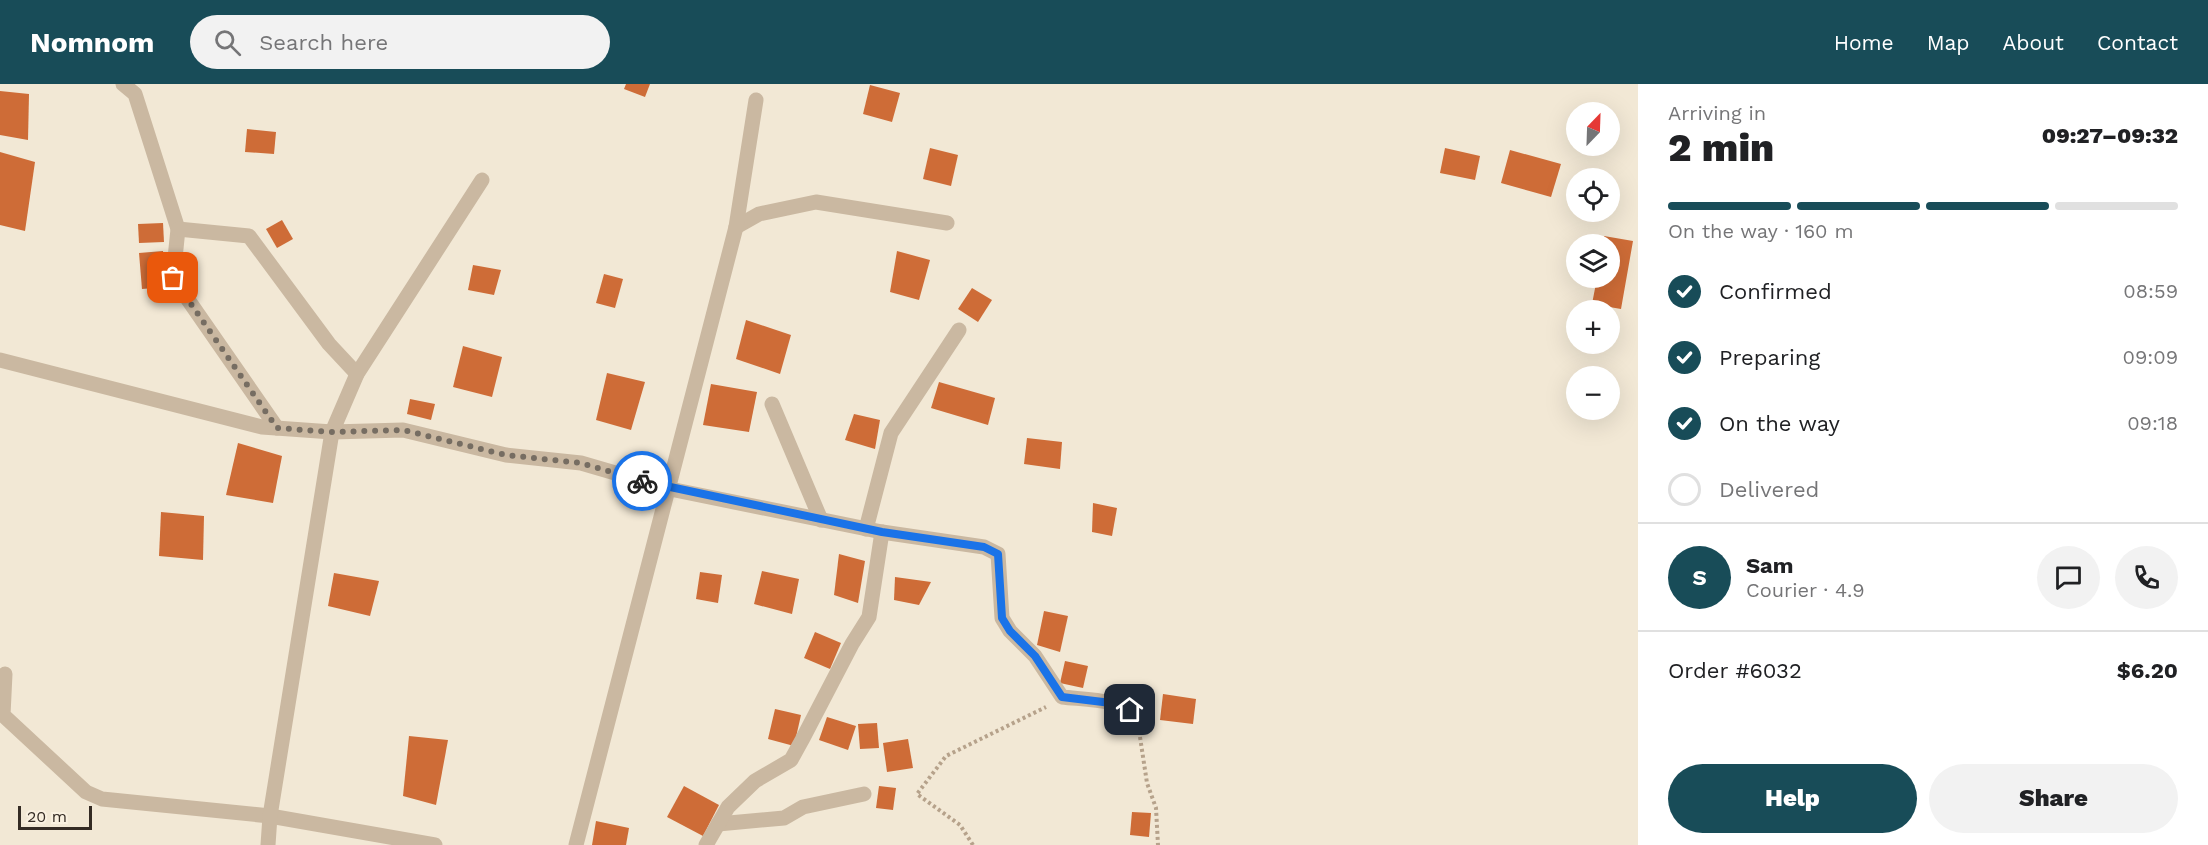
<!DOCTYPE html>
<html lang="en">
<head>
<meta charset="utf-8">
<style>
  body { margin:0; font-family:"Work Sans",sans-serif; background:#f2f2f2; color:#202124; height:100vh; display:flex; flex-direction:column; font-size:22px; white-space:nowrap }
  * { box-sizing:border-box; margin:0 }
  p { font-size:20px; color:#757577 }
  .icon { flex:none; width:33px; height:33px; fill:none; stroke:currentColor; stroke-width:2; stroke-linecap:round; stroke-linejoin:round }
  .map { position:relative; flex:1; overflow:hidden }
  .sheet { display:flex; flex-direction:column; background:#fff; width:570px }
  .sheet>* { flex:none }
  .needle { width:39px; rotate:23deg }
  .controls { position:absolute; left:1566px; top:18px; display:grid; gap:12px }
  .controls a { display:grid; place-items:center; width:54px; height:54px; border-radius:50%; background:#fff; box-shadow:0 6px 24px #0002; font-size:30px }
  .scale { position:absolute; left:18px; bottom:15px; width:74px; box-sizing:border-box; padding-left:6px; border:3px solid #342b24; border-top:0; font-size:16px; line-height:21px; white-space:nowrap; color:#342b24; -webkit-text-stroke:4px #faf1e1; paint-order:stroke }
  .pin { position:absolute; display:grid; place-items:center; width:51px; height:51px; color:#fff; margin:-26px; border-radius:12px; box-shadow:0 3px 9px #0006 }
  .courier { position:absolute; display:grid; place-items:center; width:60px; height:60px; margin:-30px; border:4px solid #1a73e8; border-radius:50%; background:#fff; color:#222; box-shadow:0 2px 8px #0007 }
  .summary em { font-style:normal; font-weight:800 }
  .summary div { display:flex; flex-direction:column-reverse }
  .summary { display:flex; align-items:center; justify-content:space-between; height:102px; padding:0 30px }
  h1 { font-size:39px; font-weight:800; line-height:45px }
  .bar { display:grid; grid-template-columns:repeat(4,1fr); gap:9px 6px; align-content:center; height:72px; padding:0 30px }
  .bar i { height:8px; border-radius:4px; background:#e0e0e0 }
  .bar .selected { background:#184c58 }
  .bar p { grid-column:span 4 }
  .line { display:flex; align-items:center; gap:15px; padding:0 30px; border-top:2px solid #e0e0e0 }
  .line div { flex:1 }
  .round { display:grid; place-items:center; flex:none; width:63px; height:63px; border-radius:32px; background:#f2f2f2 }
  ol { padding:0 30px; list-style:none }
  li { display:flex; align-items:center; gap:18px; height:66px }
  li p { margin-inline-start:auto }
  li .icon { padding:6px; border-radius:50%; background:#184c58; color:#fff; stroke-width:4 }
  li:last-child { color:#757577 }
  li i { width:33px; height:33px; border:3px solid #e0e0e0; border-radius:50% }
  .button { display:flex; gap:12px; margin-top:auto; padding:12px 30px }
  .button a { flex:1; height:69px; border-radius:36px; background:#184c58; color:#fff; font-size:24px; font-weight:800; line-height:69px; text-align:center }
  .button a+a { background:#f2f2f2; color:#202124 }
  header { display:flex; align-items:center; gap:36px; box-sizing:border-box; height:84px; padding:0 30px; background:#184c58; color:#fff }
  header strong { font-size:28px }
  nav { display:flex; gap:33px; margin-inline-start:auto; font-size:21px }
  .search { width:420px; height:54px; background:#f2f2f2; display:flex; align-items:center; gap:15px; box-sizing:border-box; padding:0 21px; border-radius:33px; color:#757577; font-size:22px }
  main { display:flex; flex:1; min-height:0 }
  .map>svg:first-child { display:block }
</style>
</head>
<body>
<header>
<strong>Nomnom</strong>
<div class="search"><svg class="icon" aria-label="search" viewBox="0 0 24 24"><circle cx="10" cy="10" r="6"/><path d="M15 15l6 6"/></svg>Search here</div>
<nav><a>Home</a><a>Map</a><a>About</a><a>Contact</a></nav>
</header>
<main>
<div class="map">
<svg width="1638" height="761" viewBox="0 0 1638 761">
  <rect width="100%" height="100%" fill="#f2e8d5"/>
  <g fill="#ce6c37">
    <path d="M626,0H650L645,13L624,5Z"/>
    <path d="M870,1L900,9L892,38L863,30Z"/>
    <path d="M0,7L29,10L28,56L0,51Z"/>
    <path d="M247,45L276,48L274,70L245,68Z"/>
    <path d="M930,64L958,71L951,102L923,95Z"/>
    <path d="M1445,64L1480,72L1475,96L1440,89Z"/>
    <path d="M1510,66L1561,80L1551,113L1501,99Z"/>
    <path d="M0,68L35,78L25,147L0,141Z"/>
    <path d="M282,136L293,155L277,164L266,145Z"/>
    <path d="M163,139L164,158L139,159L138,140Z"/>
    <path d="M1604,152L1633,157L1621,225L1592,220L1597,194H1610V160H1603Z"/>
    <path d="M163,167L166,203L142,205L139,169Z"/>
    <path d="M897,167L930,176L919,216L890,208Z"/>
    <path d="M473,181L501,186L494,211L468,206Z"/>
    <path d="M604,190L623,195L615,224L596,219Z"/>
    <path d="M972,204L992,216L978,238L958,225Z"/>
    <path d="M746,236L791,251L780,290L736,275Z"/>
    <path d="M463,262L502,273L492,313L453,303Z"/>
    <path d="M607,289L645,298L631,346L596,336Z"/>
    <path d="M939,298L995,314L988,341L931,324Z"/>
    <path d="M711,300L757,308L749,348L703,341Z"/>
    <path d="M410,315L435,320L431,336L407,330Z"/>
    <path d="M854,330L880,336L875,365L845,356Z"/>
    <path d="M1027,354L1062,358L1060,385L1024,380Z"/>
    <path d="M238,359L282,372L273,419L226,411Z"/>
    <path d="M1093,419L1117,424L1112,452L1092,448Z"/>
    <path d="M161,428L204,432L203,476L159,472Z"/>
    <path d="M839,470L865,477L858,519L834,511Z"/>
    <path d="M762,487L799,495L792,530L754,520Z"/>
    <path d="M700,488L722,491L718,519L696,515Z"/>
    <path d="M334,489L379,497L370,532L328,522Z"/>
    <path d="M895,493L931,498L919,521L894,516Z"/>
    <path d="M1044,527L1068,532L1060,568L1037,561Z"/>
    <path d="M815,548L841,559L830,585L804,574Z"/>
    <path d="M1065,577L1088,582L1083,604L1060,599Z"/>
    <path d="M1163,610L1196,615L1193,640L1160,636Z"/>
    <path d="M775,625L801,631L794,662L768,655Z"/>
    <path d="M827,633L856,642L848,666L819,656Z"/>
    <path d="M877,639L879,664L860,665L858,640Z"/>
    <path d="M409,652L448,656L436,721L403,712Z"/>
    <path d="M908,655L913,684L887,688L883,659Z"/>
    <path d="M684,702L719,721L703,752L667,733Z"/>
    <path d="M879,702L896,704L893,726L876,724Z"/>
    <path d="M1132,728L1151,729L1149,753L1130,751Z"/>
    <path d="M596,737L629,744L626,761H592Z"/>
  </g>
  <g fill="none" stroke-linecap="round" stroke-linejoin="round">
    <g stroke="#b6a28b" stroke-width="4" stroke-dasharray="3 3" stroke-linecap="butt">
      <path d="M1140,653L1147,699L1156,724L1158,761"/>
      <path d="M973,761L960,741L917,710L946,672L1046,623"/>
    </g>
    <g stroke="#cab8a1" stroke-width="15">
      <path d="M123,0L135,10L178,145L173,194L277,344"/>
      <path d="M736,143L759,130L816,118L947,139"/>
      <path d="M178,145L249,152L329,260L357,290"/>
      <path d="M0,276L262,343L332,348L403,346L506,371L581,379L670,405L882,448L984,463L998,470L1002,534L1010,547L1035,572L1062,613C1087,616 1121,614 1137,635"/>
      <path d="M772,320L821,436"/>
      <path d="M866,445L891,349L959,246"/>
      <path d="M5,590L3,631L86,708L102,715L270,732L435,761"/>
      <path d="M718,740L784,734L803,723L864,710"/>
      <path d="M268,761L270,732L332,348L357,290L482,96"/>
      <path d="M576,761L736,143L756,16"/>
      <path d="M706,761L728,723L755,697L791,676L802,656L852,560L869,533L882,448"/>
    </g>
  </g>
  <g fill="none" stroke-linecap="round" stroke-linejoin="round">
    <path stroke="#766d62" stroke-width="6" stroke-dasharray="0 10.8" d="M173,194L277,344L332,348L403,346L506,371L581,379L642,397"/>
    <path stroke="#1a73e8" stroke-width="8" d="M642,397L882,448L984,463L998,470L1002,534L1010,547L1035,572L1062,613L1111,619L1130,626"/>
  </g>
</svg>
<div class="controls">
<a><svg class="needle" viewBox="-14 -14 28 28"><path d="M0-13l5 13h-10z" fill="#e53935"/><path d="M0 13l5-13h-10z" fill="#757577"/></svg></a>
<a><svg class="icon" aria-label="locate" viewBox="0 0 24 24"><circle cx="12" cy="12" r="6"/><path d="M12 2v4M12 18v4M2 12h4M18 12h4"/></svg></a>
<a><svg class="icon" aria-label="layers" viewBox="0 0 24 24"><path d="M12 4l9 5-9 5-9-5zM3 14l9 5 9-5"/></svg></a>
<a>+</a>
<a>−</a>
</div>
<div class="scale">20 m</div>
<div class="pin" style="left:173px;top:194px;background:#ea580c"><svg class="icon" aria-label="bag" viewBox="0 0 24 24"><path d="M5 8h14l-1 12H6zM9 8a3 3 0 0 1 6 0"/></svg></div>
<div class="pin" style="left:1130px;top:626px;background:#1f2937"><svg class="icon" aria-label="home" viewBox="0 0 24 24"><path d="M3 11l9-7 9 7M6 9v11h12V9"/></svg></div>
<div class="courier" style="left:642px;top:397px"><svg class="icon" aria-label="bike" viewBox="0 0 24 24"><circle cx="6" cy="16" r="4"/><circle cx="18" cy="16" r="4"/><path d="M6 16l4-8h5l3 8M10 8l3 8H6M13 5h3"/></svg></div>
</div>
<section class="sheet">
<div class="summary"><div><h1>2 min</h1><p>Arriving in</p></div><em>09:27–09:32</em></div>
<div class="bar"><i class="selected"></i><i class="selected"></i><i class="selected"></i><i></i><p>On the way · 160 m</p></div>
<ol>
<li><svg class="icon" aria-label="check" viewBox="0 0 24 24"><path d="M5 12l5 5 9-10"/></svg>Confirmed<p>08:59</p></li>
<li><svg class="icon" aria-label="check" viewBox="0 0 24 24"><path d="M5 12l5 5 9-10"/></svg>Preparing<p>09:09</p></li>
<li><svg class="icon" aria-label="check" viewBox="0 0 24 24"><path d="M5 12l5 5 9-10"/></svg>On the way<p>09:18</p></li>
<li><i></i>Delivered</li>
</ol>
<div class="line" style="height:108px"><b class="round" style="background:#184c58;color:#fff">S</b><div><b>Sam</b><p>Courier · 4.9</p></div><a class="round"><svg class="icon" aria-label="chat" viewBox="0 0 24 24"><path d="M4 5h16v11H9l-5 4z"/></svg></a><a class="round"><svg class="icon" aria-label="phone" viewBox="0 0 24 24"><path d="M5 4h4l2 5-3 2q2 4 5 5l2-3 5 2v4C11 20 4 13 5 4z"/></svg></a></div>
<div class="line" style="height:78px"><div>Order #6032</div><b>$6.20</b></div>
<div class="button"><a>Help</a><a>Share</a></div>
</section>
</main>
</body>
</html>
